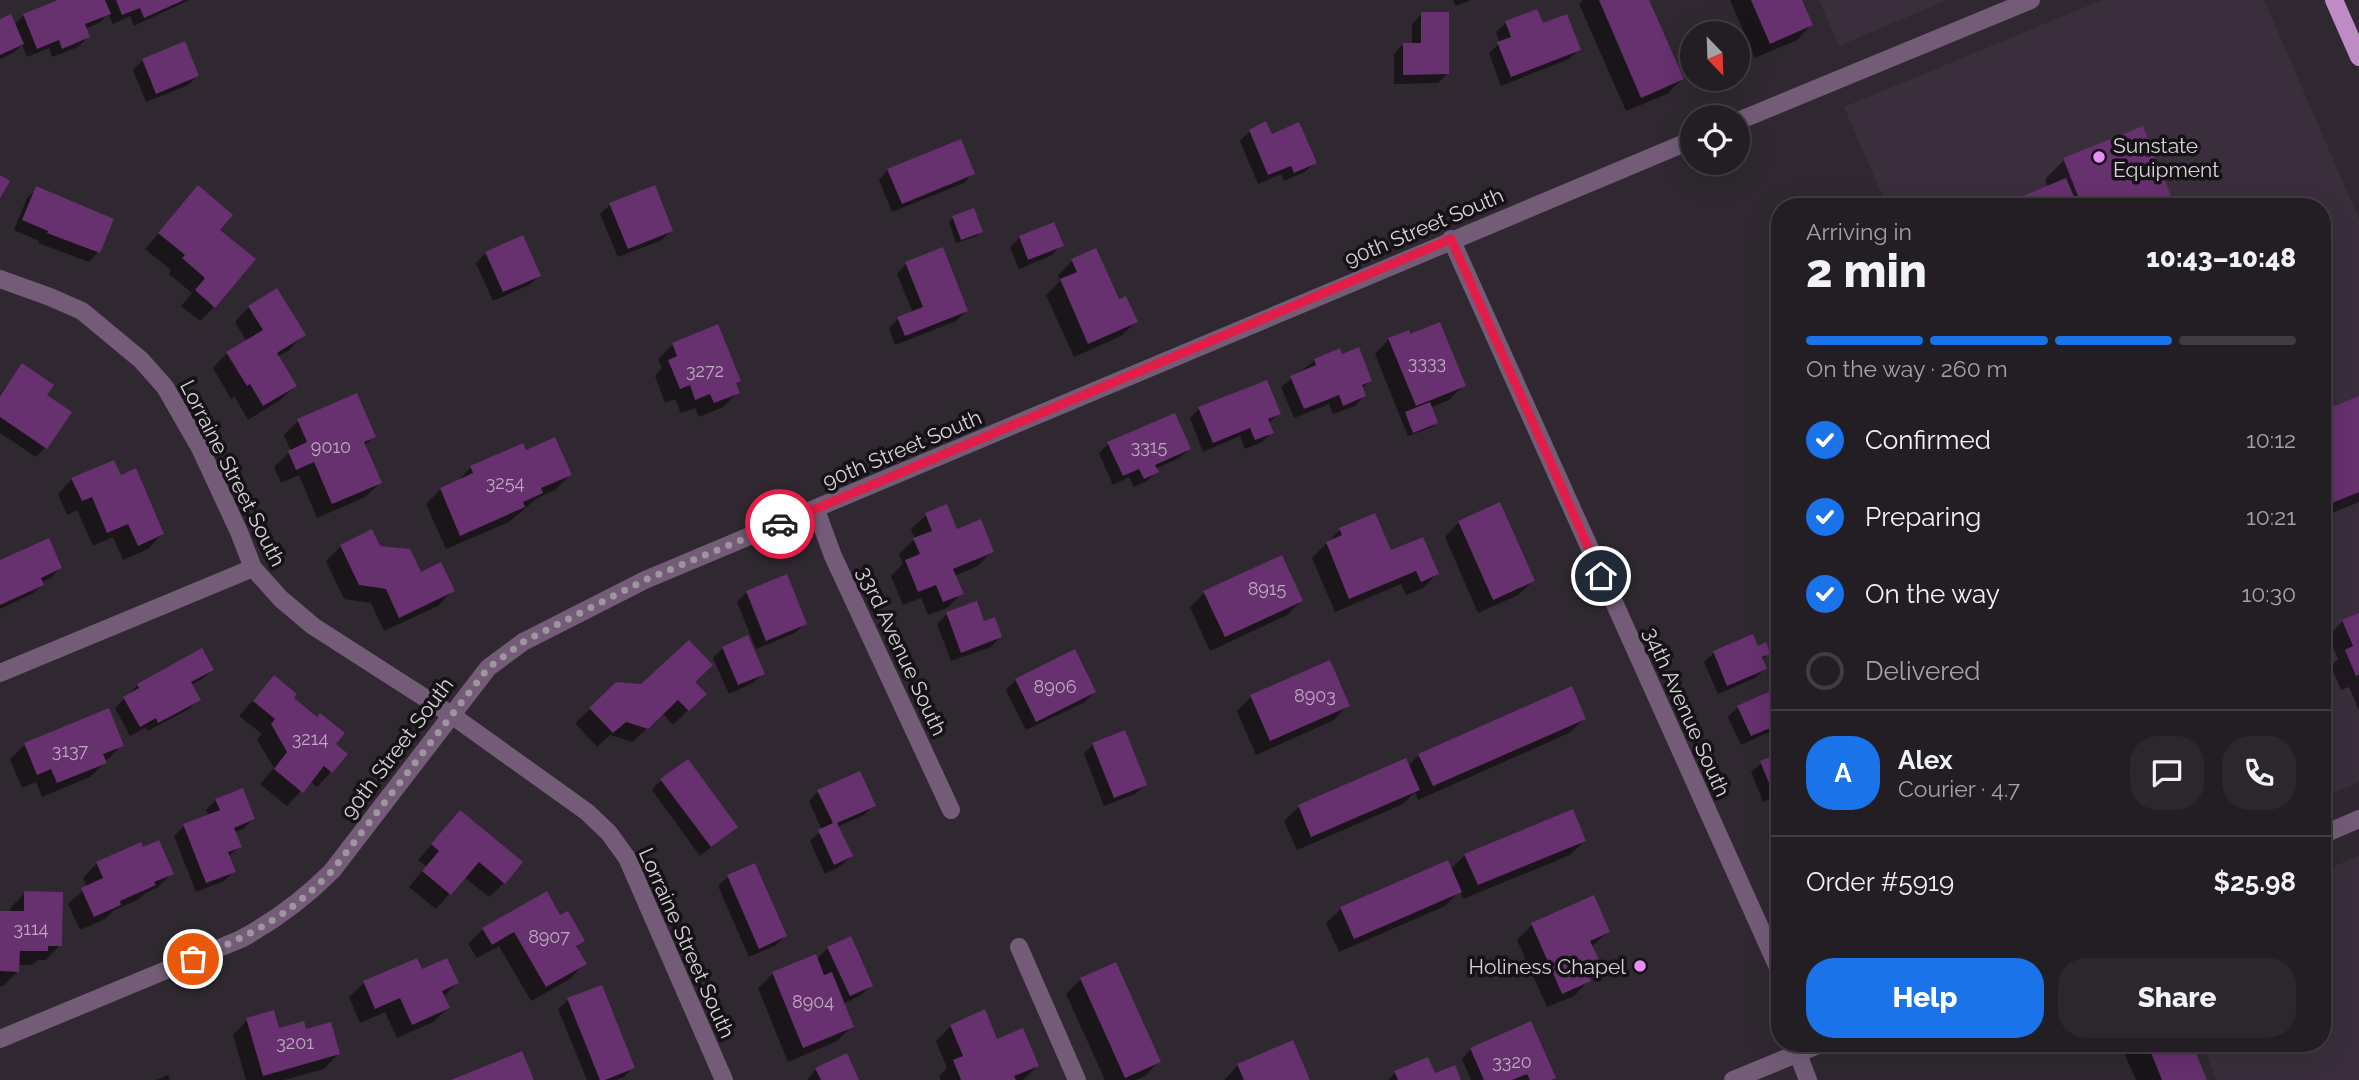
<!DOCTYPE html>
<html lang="en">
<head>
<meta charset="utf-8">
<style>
  body { margin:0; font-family:Raleway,sans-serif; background:#2b272c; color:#f1f3f6; height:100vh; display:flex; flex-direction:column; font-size:26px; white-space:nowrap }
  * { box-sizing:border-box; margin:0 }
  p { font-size:23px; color:#a3a2a6 }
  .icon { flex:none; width:38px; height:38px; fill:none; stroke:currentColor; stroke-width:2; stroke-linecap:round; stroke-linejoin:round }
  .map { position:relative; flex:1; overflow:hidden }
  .panel { position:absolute; left:1771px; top:198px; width:560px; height:854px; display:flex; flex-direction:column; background:#231e24; border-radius:28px; box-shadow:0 7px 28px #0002,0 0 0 2px #403c41 }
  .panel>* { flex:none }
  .needle { width:46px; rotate:157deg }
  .tools { position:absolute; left:1680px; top:21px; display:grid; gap:14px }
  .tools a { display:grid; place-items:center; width:70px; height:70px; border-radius:50%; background:#231e24; box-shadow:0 7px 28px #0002,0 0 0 2px #403c41; font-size:35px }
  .pin { position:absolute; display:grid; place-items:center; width:60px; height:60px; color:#fff; margin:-30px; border:4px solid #fff; border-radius:50%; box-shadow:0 2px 7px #0007 }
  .courier { position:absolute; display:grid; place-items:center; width:70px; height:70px; margin:-35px; border:5px solid #e11d48; border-radius:50%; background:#fff; color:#222; box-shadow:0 2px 9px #0007 }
  .summary em { font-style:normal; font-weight:800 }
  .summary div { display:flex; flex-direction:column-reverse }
  .summary { display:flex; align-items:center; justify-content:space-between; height:119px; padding:0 35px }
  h1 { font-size:46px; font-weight:800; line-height:52px }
  .bar { display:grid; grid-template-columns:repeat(4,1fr); gap:10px 7px; align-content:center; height:84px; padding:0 35px }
  .bar i { height:9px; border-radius:5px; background:#403c41 }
  .bar .active { background:#1a73e8 }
  .bar p { grid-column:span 4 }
  .line { display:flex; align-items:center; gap:18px; padding:0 35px; border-top:2px solid #403c41 }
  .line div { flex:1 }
  .round { display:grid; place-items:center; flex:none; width:74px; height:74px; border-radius:28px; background:#2b272c }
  ol { padding:0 35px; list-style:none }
  li { display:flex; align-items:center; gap:21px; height:77px }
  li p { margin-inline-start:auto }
  li .icon { padding:7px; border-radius:50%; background:#1a73e8; color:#fff; stroke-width:4 }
  li:last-child { color:#a3a2a6 }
  li i { width:38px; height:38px; border:4px solid #403c41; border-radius:50% }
  .button { display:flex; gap:14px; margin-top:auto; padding:14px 35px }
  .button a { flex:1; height:80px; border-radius:28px; background:#1a73e8; color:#fff; font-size:28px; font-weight:800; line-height:80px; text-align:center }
  .button a+a { background:#2b272c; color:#f1f3f6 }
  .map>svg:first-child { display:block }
</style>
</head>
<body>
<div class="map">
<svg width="2359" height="1080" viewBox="0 0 2359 1080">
  <rect width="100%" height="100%" fill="#2f2830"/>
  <g fill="#3a2e3c">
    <path d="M1819,0H1947L1839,46Z"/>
    <path d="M2102,0H2264L2359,219V782L2322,798V206H1887L1844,107Z"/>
    <path d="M2359,856V1080H2217L2201,1043H2322V871Z"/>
  </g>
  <g fill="#0007">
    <path d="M63,0H189L134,26L130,16L113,24L108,14L99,23L84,29L88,37L78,47L52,57L49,48L27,57L22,45L13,53L0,59V21L14,25L23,16Z"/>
    <path d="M1453,0H1471L1456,6Z"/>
    <path d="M1583,0H1648L1682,79L1667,94L1626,111L1579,4Z"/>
    <path d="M1730,0H1800L1811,25L1797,40L1755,58Z"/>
    <path d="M1421,14L1447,74L1438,83L1394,84V54L1403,44H1412V24Z"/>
    <path d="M1506,23L1542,25L1579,50L1569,59L1501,86L1489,53L1500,43L1496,32Z"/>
    <path d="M143,60L197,76L188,85L146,102L133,70Z"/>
    <path d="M2142,129L2173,206H2004L2048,188L2045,179L2064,160Z"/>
    <path d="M1250,131L1271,136L1315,162L1305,172L1284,181L1281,174L1258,184L1240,141Z"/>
    <path d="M888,170L973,173L964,183L892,212L879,180Z"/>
    <path d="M198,188L218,230L214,307L200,321L181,306L192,293L169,274L171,270L145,249Z"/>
    <path d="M37,189L98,252L89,262L38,243L39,241L14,230L27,198Z"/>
    <path d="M610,205L671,230L662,240L618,257L600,214Z"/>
    <path d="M953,218L981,231L977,236L956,243L949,222Z"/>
    <path d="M1020,237L1061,245L1052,255L1019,269L1010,247Z"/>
    <path d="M486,253L539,276L529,285L493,301L476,263Z"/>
    <path d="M1072,261L1136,322L1121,336L1074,357L1046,295L1060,281L1058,275Z"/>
    <path d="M906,264L966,311L956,321L895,345L889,328L898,319L913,313L897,274Z"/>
    <path d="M249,307L303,335L289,350L277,357L295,386L280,400L248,420L235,397L231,399L213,368L227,353L247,342L235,322Z"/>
    <path d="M1389,339L1464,385L1449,400L1430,408L1436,423L1432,427L1408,436L1375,354Z"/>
    <path d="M673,344L739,381L735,385L738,392L723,407L699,417L695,408L681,413L675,399L665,403L655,376L662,368L658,359Z"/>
    <path d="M1341,357L1370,380L1362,389L1364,396L1355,406L1333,414L1329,404L1294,418L1281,387L1315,360Z"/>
    <path d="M22,365L45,396L46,447L36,457L0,433V394Z"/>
    <path d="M2359,398V502L2322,517V413Z"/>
    <path d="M1199,409L1279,413L1268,424L1272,432L1262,442L1245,449L1240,436L1203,452L1190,418Z"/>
    <path d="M298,421L374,436L364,446L380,483L365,497L317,518L299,475L281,483L274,467L291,451L284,435Z"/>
    <path d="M1108,444L1189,449L1179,458L1155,469L1156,472L1147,481L1134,487L1129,477L1113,485L1099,453Z"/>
    <path d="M522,445L525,452L570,475L555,490L537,498L509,522L446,549L426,504L441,489L456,483L471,467Z"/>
    <path d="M120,478L162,534L148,549L123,560L113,537L93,546L77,510L67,515L58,494L72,479Z"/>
    <path d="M926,515L992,551L978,566L954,576L962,593L947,608L928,615L921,598L903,605L891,576L903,564L899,554L915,539L911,529Z"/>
    <path d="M1459,522L1533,581L1518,595L1478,613L1445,537Z"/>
    <path d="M1340,530L1390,553L1437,574L1423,588L1406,595L1401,584L1335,612L1312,558Z"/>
    <path d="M341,546L379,548L452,591L438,606L384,631L371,603L344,599L326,561Z"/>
    <path d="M0,562L60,568L51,578L41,582L42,585L32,594L0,609Z"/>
    <path d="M747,592L805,623L795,633L756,649L737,602Z"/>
    <path d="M1204,593L1301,601L1287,615L1210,651L1190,607Z"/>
    <path d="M947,614L983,624L1000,637L991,647L951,661L937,624Z"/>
    <path d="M2359,614V711L2349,687L2341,690L2331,666L2338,659L2328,636L2343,621Z"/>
    <path d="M723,648L763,674L753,683L729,694L713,658Z"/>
    <path d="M1074,651L1094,692L1085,702L1026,730L1006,690L1016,680Z"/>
    <path d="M1714,653H1769L1762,660L1765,669L1755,678L1718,694L1704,662Z"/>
    <path d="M212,670L202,679L191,685L199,699L189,709L148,731L146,727L130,736L115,708L138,685Z"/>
    <path d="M274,677L333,744L331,772L317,787L310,781L287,806L260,784L274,768L257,740L262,734L239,716Z"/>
    <path d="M693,682L704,694L673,725L663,714L632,742L610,735L597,747L575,723L617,684L642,686Z"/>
    <path d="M1251,697L1348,705L1334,720L1256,755L1237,711Z"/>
    <path d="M1780,698V727L1741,745L1728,717L1738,707Z"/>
    <path d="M1584,719L1569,733L1418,800L1415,792L1403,804L1297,850L1284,821L1299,807L1405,760L1408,766L1419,755Z"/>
    <path d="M1093,744L1145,785L1135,794L1104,806L1084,754Z"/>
    <path d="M25,745H122L90,777L42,797L36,782L22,788L10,759Z"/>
    <path d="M1780,755V795L1763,802L1751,772L1761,763Z"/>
    <path d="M661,780L736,827L700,856L652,790Z"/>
    <path d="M818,792L873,806L864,815L837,827L851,856L841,866L825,874L810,841L822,830L809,801Z"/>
    <path d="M216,800L253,819L243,829L234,832L240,846L228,857L234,871L224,881L196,892L174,836L184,826L209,816L206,810Z"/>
    <path d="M460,812L504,883L489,897L464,877L436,909L409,887L426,866L418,860Z"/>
    <path d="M1780,825V840L1775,830Z"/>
    <path d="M1584,841L1570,855L1463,899L1460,891L1445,906L1339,952L1326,923L1341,909L1450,870L1465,855Z"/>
    <path d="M142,849L172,873L157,888L145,893L139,899L113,911L105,919L80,930L68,904L87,887L83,878L97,863Z"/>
    <path d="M754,865L785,936L776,945L749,957L718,886L728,877Z"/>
    <path d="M25,893L60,945L46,960H38L32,965H18V971L3,986H0V912H10V908Z"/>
    <path d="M560,917L582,940L575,948L584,964L570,979L531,1001L499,946L477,958L468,944L483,929Z"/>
    <path d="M1532,925L1608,932L1591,947L1599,964L1586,976L1588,981L1574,996L1547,1007L1517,940Z"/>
    <path d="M828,948L871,986L861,995L843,1004L852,1026L837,1041L788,1062L758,988L773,974L815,957L816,960Z"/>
    <path d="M416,960L421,971L457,983L443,997L448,1008L433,1022L397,1038L385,1012L360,1023L349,997L364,983Z"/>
    <path d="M1115,964L1159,1061L1145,1076L1136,1080H1105L1066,994L1081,979Z"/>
    <path d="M568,1000L633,1067L624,1077L616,1080H587L558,1009Z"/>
    <path d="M984,1012L996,1041L1037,1066L1023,1080H941L939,1076L947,1068L936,1041L951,1026Z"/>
    <path d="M247,1020L278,1031H305L338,1054L324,1069L284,1080H246L233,1035Z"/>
    <path d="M2136,1043H2190L2205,1080H2136L2125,1055Z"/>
    <path d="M1471,1049L1554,1077L1551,1080H1471L1462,1059Z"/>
    <path d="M1238,1065L1308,1080H1224Z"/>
    <path d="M816,1069L857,1080H807Z"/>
    <path d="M1395,1073L1434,1076L1460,1080H1388Z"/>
    <path d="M168,1075L170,1080H156Z"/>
  </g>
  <g fill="#67306f">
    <path d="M58,0H105L111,14L85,24L90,37L62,49L59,40L37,49L23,14Z"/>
    <path d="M116,0H184L144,18L140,8L122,15Z"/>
    <path d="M1599,0H1649L1684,79L1641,98Z"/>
    <path d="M1751,0H1802L1813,25L1770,44Z"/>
    <path d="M1537,9L1543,23L1567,14L1581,50L1511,77L1497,42L1511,37L1505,21Z"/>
    <path d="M1421,12H1449V74L1403,75V43H1421Z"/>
    <path d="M11,14L24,44L0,55V19Z"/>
    <path d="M185,41L199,76L156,94L142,59Z"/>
    <path d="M1266,121L1272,134L1299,122L1317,163L1294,173L1291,166L1268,175L1249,130Z"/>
    <path d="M2143,126L2175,206H2082L2063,158Z"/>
    <path d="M961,139L975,174L902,204L887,169Z"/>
    <path d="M0,175L10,181L0,198Z"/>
    <path d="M2066,178L2078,206H2005L2004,204Z"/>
    <path d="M198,185L233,215L220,230L256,259L215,308L195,290L205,278L182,258L185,255L158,233Z"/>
    <path d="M655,185L673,231L628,249L609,203Z"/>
    <path d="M36,186L114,219L100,253L47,233L48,231L22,220Z"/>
    <path d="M974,208L983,232L961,240L952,216Z"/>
    <path d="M1054,222L1064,246L1028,260L1019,236Z"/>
    <path d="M523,235L541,276L503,292L485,252Z"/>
    <path d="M943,247L968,311L905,336L897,317L923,307L905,262Z"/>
    <path d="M1096,248L1119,299L1126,296L1138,322L1088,344L1060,279L1077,272L1071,259Z"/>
    <path d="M277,288L306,335L277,353L297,386L263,406L250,384L247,386L226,352L263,330L248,306Z"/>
    <path d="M1440,322L1466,386L1416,406L1388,338L1409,330L1410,334Z"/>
    <path d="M718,324L741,381L736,383L740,393L714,403L710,394L695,400L690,385L680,389L668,360L677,356L672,343Z"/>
    <path d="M1359,347L1372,381L1362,385L1366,396L1343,406L1339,395L1304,409L1290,376L1316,365L1314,359L1340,348L1342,354Z"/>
    <path d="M22,363L54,385L47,395L72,412L47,449L0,417V396Z"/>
    <path d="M1267,380L1281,414L1268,419L1274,433L1255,440L1250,428L1213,443L1198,407Z"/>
    <path d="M357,393L376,437L364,442L382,483L332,504L314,462L296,470L288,451L307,442L297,419Z"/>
    <path d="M2359,396V492L2322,507V411Z"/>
    <path d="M1430,402L1438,423L1413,433L1405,412Z"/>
    <path d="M1175,413L1191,449L1155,465L1159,472L1144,479L1139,469L1123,476L1107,442Z"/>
    <path d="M555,437L572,475L541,488L543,493L523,502L525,507L460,536L440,488L473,473L470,466L523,443L526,450Z"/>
    <path d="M114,460L121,475L136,468L164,534L138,546L128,524L107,533L92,497L82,501L71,478Z"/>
    <path d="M1500,502L1535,581L1493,600L1458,521Z"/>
    <path d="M947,504L957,529L981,519L994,552L953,569L964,594L943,602L936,585L918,592L905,560L920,554L913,538L932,531L925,513Z"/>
    <path d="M1375,513L1391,550L1423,537L1439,574L1421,582L1416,571L1349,599L1326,542L1342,535L1339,528Z"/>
    <path d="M372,529L380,546L410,549L421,572L441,562L455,591L399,618L386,589L359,585L340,545Z"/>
    <path d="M49,538L62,568L41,578L44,585L0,605V560Z"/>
    <path d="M1282,555L1303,601L1225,637L1203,591Z"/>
    <path d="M787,574L807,624L766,641L746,591Z"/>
    <path d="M977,601L984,621L995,617L1002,637L961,653L946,612Z"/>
    <path d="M2359,613V675L2356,676L2345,650L2353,646L2342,620Z"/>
    <path d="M1753,634L1758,646L1766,642L1771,654L1762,657L1767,669L1727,686L1713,651Z"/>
    <path d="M748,635L765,674L738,685L722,647Z"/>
    <path d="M689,640L713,665L695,682L707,694L689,711L678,700L648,729L626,722L613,733L589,708L616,682L641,684Z"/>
    <path d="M202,648L214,670L191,682L201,700L158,723L156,718L140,727L123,697L139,688L137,684Z"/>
    <path d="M1075,649L1096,692L1036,722L1015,679Z"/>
    <path d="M1330,660L1350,706L1270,741L1250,695Z"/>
    <path d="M274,675L297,694L294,698L317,717L320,713L345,733L336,744L348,754L332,773L324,766L303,793L274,769L287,752L271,724L275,719L253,701Z"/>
    <path d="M1572,686L1586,719L1433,786L1418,754Z"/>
    <path d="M1777,688L1780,693V724L1751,736L1737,706Z"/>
    <path d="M109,708L124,746L103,754L107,763L57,783L51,769L37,775L24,743Z"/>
    <path d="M1125,730L1147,785L1114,798L1092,743Z"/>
    <path d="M1780,753V790L1773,793L1760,761Z"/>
    <path d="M1406,758L1420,790L1311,837L1298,805Z"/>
    <path d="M688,759L738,827L711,847L660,779Z"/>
    <path d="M860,771L876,806L837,823L853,856L834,865L818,830L833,823L817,790Z"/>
    <path d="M243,788L255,819L234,828L242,847L228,852L236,872L206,883L183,824L220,810L215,799Z"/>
    <path d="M1573,809L1586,841L1478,885L1464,854Z"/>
    <path d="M460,810L523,862L505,884L479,862L451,895L422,871L439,851L431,844Z"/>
    <path d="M159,840L174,874L154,882L156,885L120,901L121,905L94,917L81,888L103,878L96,862L141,842L143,847Z"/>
    <path d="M1448,860L1462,892L1354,939L1340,907Z"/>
    <path d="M755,863L787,936L759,949L727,875Z"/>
    <path d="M24,891L63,892L62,946H48V951H20L19,972L0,971V911H24Z"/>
    <path d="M547,891L560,915L568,911L585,941L576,946L587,964L546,987L514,932L492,945L482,928Z"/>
    <path d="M1594,895L1610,932L1590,941L1601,964L1586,971L1591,981L1562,994L1531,923Z"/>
    <path d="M851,936L873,986L850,996L827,947Z"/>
    <path d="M816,954L824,975L832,972L854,1027L803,1048L772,972Z"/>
    <path d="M417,958L422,969L447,958L459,983L442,991L450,1008L412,1025L400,998L375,1009L363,981Z"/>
    <path d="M1116,962L1161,1062L1125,1078L1080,978Z"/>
    <path d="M602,985L635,1068L605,1080H600L567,998Z"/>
    <path d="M985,1009L997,1039L1023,1028L1039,1066L1014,1076L1016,1080H961L953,1060L963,1056L950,1025Z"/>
    <path d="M274,1010L279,1028L304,1021L306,1029L331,1022L340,1054L263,1076L246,1018Z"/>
    <path d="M1531,1021L1556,1078L1551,1080H1530L1527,1074L1512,1080H1484L1470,1048Z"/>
    <path d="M1293,1040L1310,1080H1244L1237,1064Z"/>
    <path d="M2147,1043H2192L2207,1080H2162Z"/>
    <path d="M522,1051L534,1080H451Z"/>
    <path d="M847,1053L859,1080H821L815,1068Z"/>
    <path d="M1428,1057L1435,1073L1455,1065L1461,1080H1398L1394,1071Z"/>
  </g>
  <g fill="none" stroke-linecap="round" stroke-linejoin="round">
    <g stroke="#745c78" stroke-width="18">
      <path d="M1738,121L2031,0"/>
      <path d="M1451,239L1780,972"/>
      <path d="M0,279L50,297L82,311L141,360L165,387L200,448L239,532L253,568L281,599L313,626L450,714L587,812L609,833L627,858L724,1080"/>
      <path d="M816,510L833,556L951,810"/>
      <path d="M0,673L253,568"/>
      <path d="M2322,835L2359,819"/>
      <path d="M1019,947L1077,1080"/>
      <path d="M0,1039L241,939C276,920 304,899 332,871L488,668L523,642L645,580L1692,140"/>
      <path d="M1798,1043V1054L1808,1080"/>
      <path d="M1733,1080L1823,1043"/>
    </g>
    <path stroke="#be8bc5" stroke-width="18" d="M2334,0L2359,57"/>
  </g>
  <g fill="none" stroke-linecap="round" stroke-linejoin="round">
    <path stroke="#9d969d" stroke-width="7" stroke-dasharray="0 12.6" d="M193,959C253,934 286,918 332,871L488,668L523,642L645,580L780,524"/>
    <path stroke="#e11d48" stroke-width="9" d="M780,524L1451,239L1601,576"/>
  </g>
  <g fill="#ec8cfa" stroke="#151216" stroke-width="2.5">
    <circle cx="2099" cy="157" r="7"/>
    <circle cx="1640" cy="966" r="7"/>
  </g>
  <g text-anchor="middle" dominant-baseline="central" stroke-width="7" stroke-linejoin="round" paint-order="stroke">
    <g font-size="18" fill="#bcaabe">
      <text x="1427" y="362">3333</text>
      <text x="705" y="370">3272</text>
      <text x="331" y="446">9010</text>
      <text x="1149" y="446">3315</text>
      <text x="505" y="482">3254</text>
      <text x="1267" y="588">8915</text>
      <text x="1055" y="686">8906</text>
      <text x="1315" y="695">8903</text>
      <text x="310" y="738">3214</text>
      <text x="70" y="750">3137</text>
      <text x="31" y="928">3114</text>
      <text x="549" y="936">8907</text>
      <text x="813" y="1001">8904</text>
      <text x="295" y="1042">3201</text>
      <text x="1512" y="1061">3320</text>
    </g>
    <g font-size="21" fill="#d8d2d8" stroke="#151216" text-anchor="start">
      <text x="2113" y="145">Sunstate<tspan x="2113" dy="24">Equipment</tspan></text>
      <text x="1626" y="966" text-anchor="end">Holiness Chapel</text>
    </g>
    <g font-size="21" fill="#d8d2d8" stroke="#151216">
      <text transform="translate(1424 227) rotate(-23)">90th Street South</text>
      <text transform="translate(902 449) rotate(-23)">90th Street South</text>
      <text transform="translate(233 473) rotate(63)">Lorraine Street South</text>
      <text transform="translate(902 651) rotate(65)">33rd Avenue South</text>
      <text transform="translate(1687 712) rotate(66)">34th Avenue South</text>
      <text transform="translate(397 748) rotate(-53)">90th Street South</text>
      <text transform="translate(687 943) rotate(66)">Lorraine Street South</text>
    </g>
  </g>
</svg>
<div class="tools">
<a><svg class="needle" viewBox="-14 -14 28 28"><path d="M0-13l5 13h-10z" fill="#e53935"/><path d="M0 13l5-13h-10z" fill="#a3a2a6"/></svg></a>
<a><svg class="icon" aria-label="locate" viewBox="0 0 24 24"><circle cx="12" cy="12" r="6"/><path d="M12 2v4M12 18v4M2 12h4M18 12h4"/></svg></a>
</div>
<div class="pin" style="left:193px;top:959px;background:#ea580c"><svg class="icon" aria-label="bag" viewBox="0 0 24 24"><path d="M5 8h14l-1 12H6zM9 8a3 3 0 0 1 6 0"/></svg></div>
<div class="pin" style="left:1601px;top:576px;background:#1f2937"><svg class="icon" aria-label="home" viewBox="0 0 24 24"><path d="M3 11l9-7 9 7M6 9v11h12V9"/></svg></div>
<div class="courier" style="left:780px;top:524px"><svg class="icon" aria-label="car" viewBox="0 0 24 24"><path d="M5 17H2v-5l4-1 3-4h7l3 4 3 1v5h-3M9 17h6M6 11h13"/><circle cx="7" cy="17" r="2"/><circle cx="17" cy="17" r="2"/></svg></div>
<section class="panel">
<div class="summary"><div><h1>2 min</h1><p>Arriving in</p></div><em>10:43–10:48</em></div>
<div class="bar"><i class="active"></i><i class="active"></i><i class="active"></i><i></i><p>On the way · 260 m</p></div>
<ol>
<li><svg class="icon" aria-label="check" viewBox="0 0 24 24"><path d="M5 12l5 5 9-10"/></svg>Confirmed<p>10:12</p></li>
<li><svg class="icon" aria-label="check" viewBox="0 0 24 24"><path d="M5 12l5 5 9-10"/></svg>Preparing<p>10:21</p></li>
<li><svg class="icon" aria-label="check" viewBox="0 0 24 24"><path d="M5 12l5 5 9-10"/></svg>On the way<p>10:30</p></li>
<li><i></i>Delivered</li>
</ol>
<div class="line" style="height:126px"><b class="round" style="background:#1a73e8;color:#fff">A</b><div><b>Alex</b><p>Courier · 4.7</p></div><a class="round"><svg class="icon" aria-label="chat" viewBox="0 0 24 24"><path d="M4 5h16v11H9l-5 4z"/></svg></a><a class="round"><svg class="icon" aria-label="phone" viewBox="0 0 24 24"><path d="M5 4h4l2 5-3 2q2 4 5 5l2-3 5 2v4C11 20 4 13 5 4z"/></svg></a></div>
<div class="line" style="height:91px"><div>Order #5919</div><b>$25.98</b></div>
<div class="button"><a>Help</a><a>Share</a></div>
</section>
</div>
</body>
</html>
